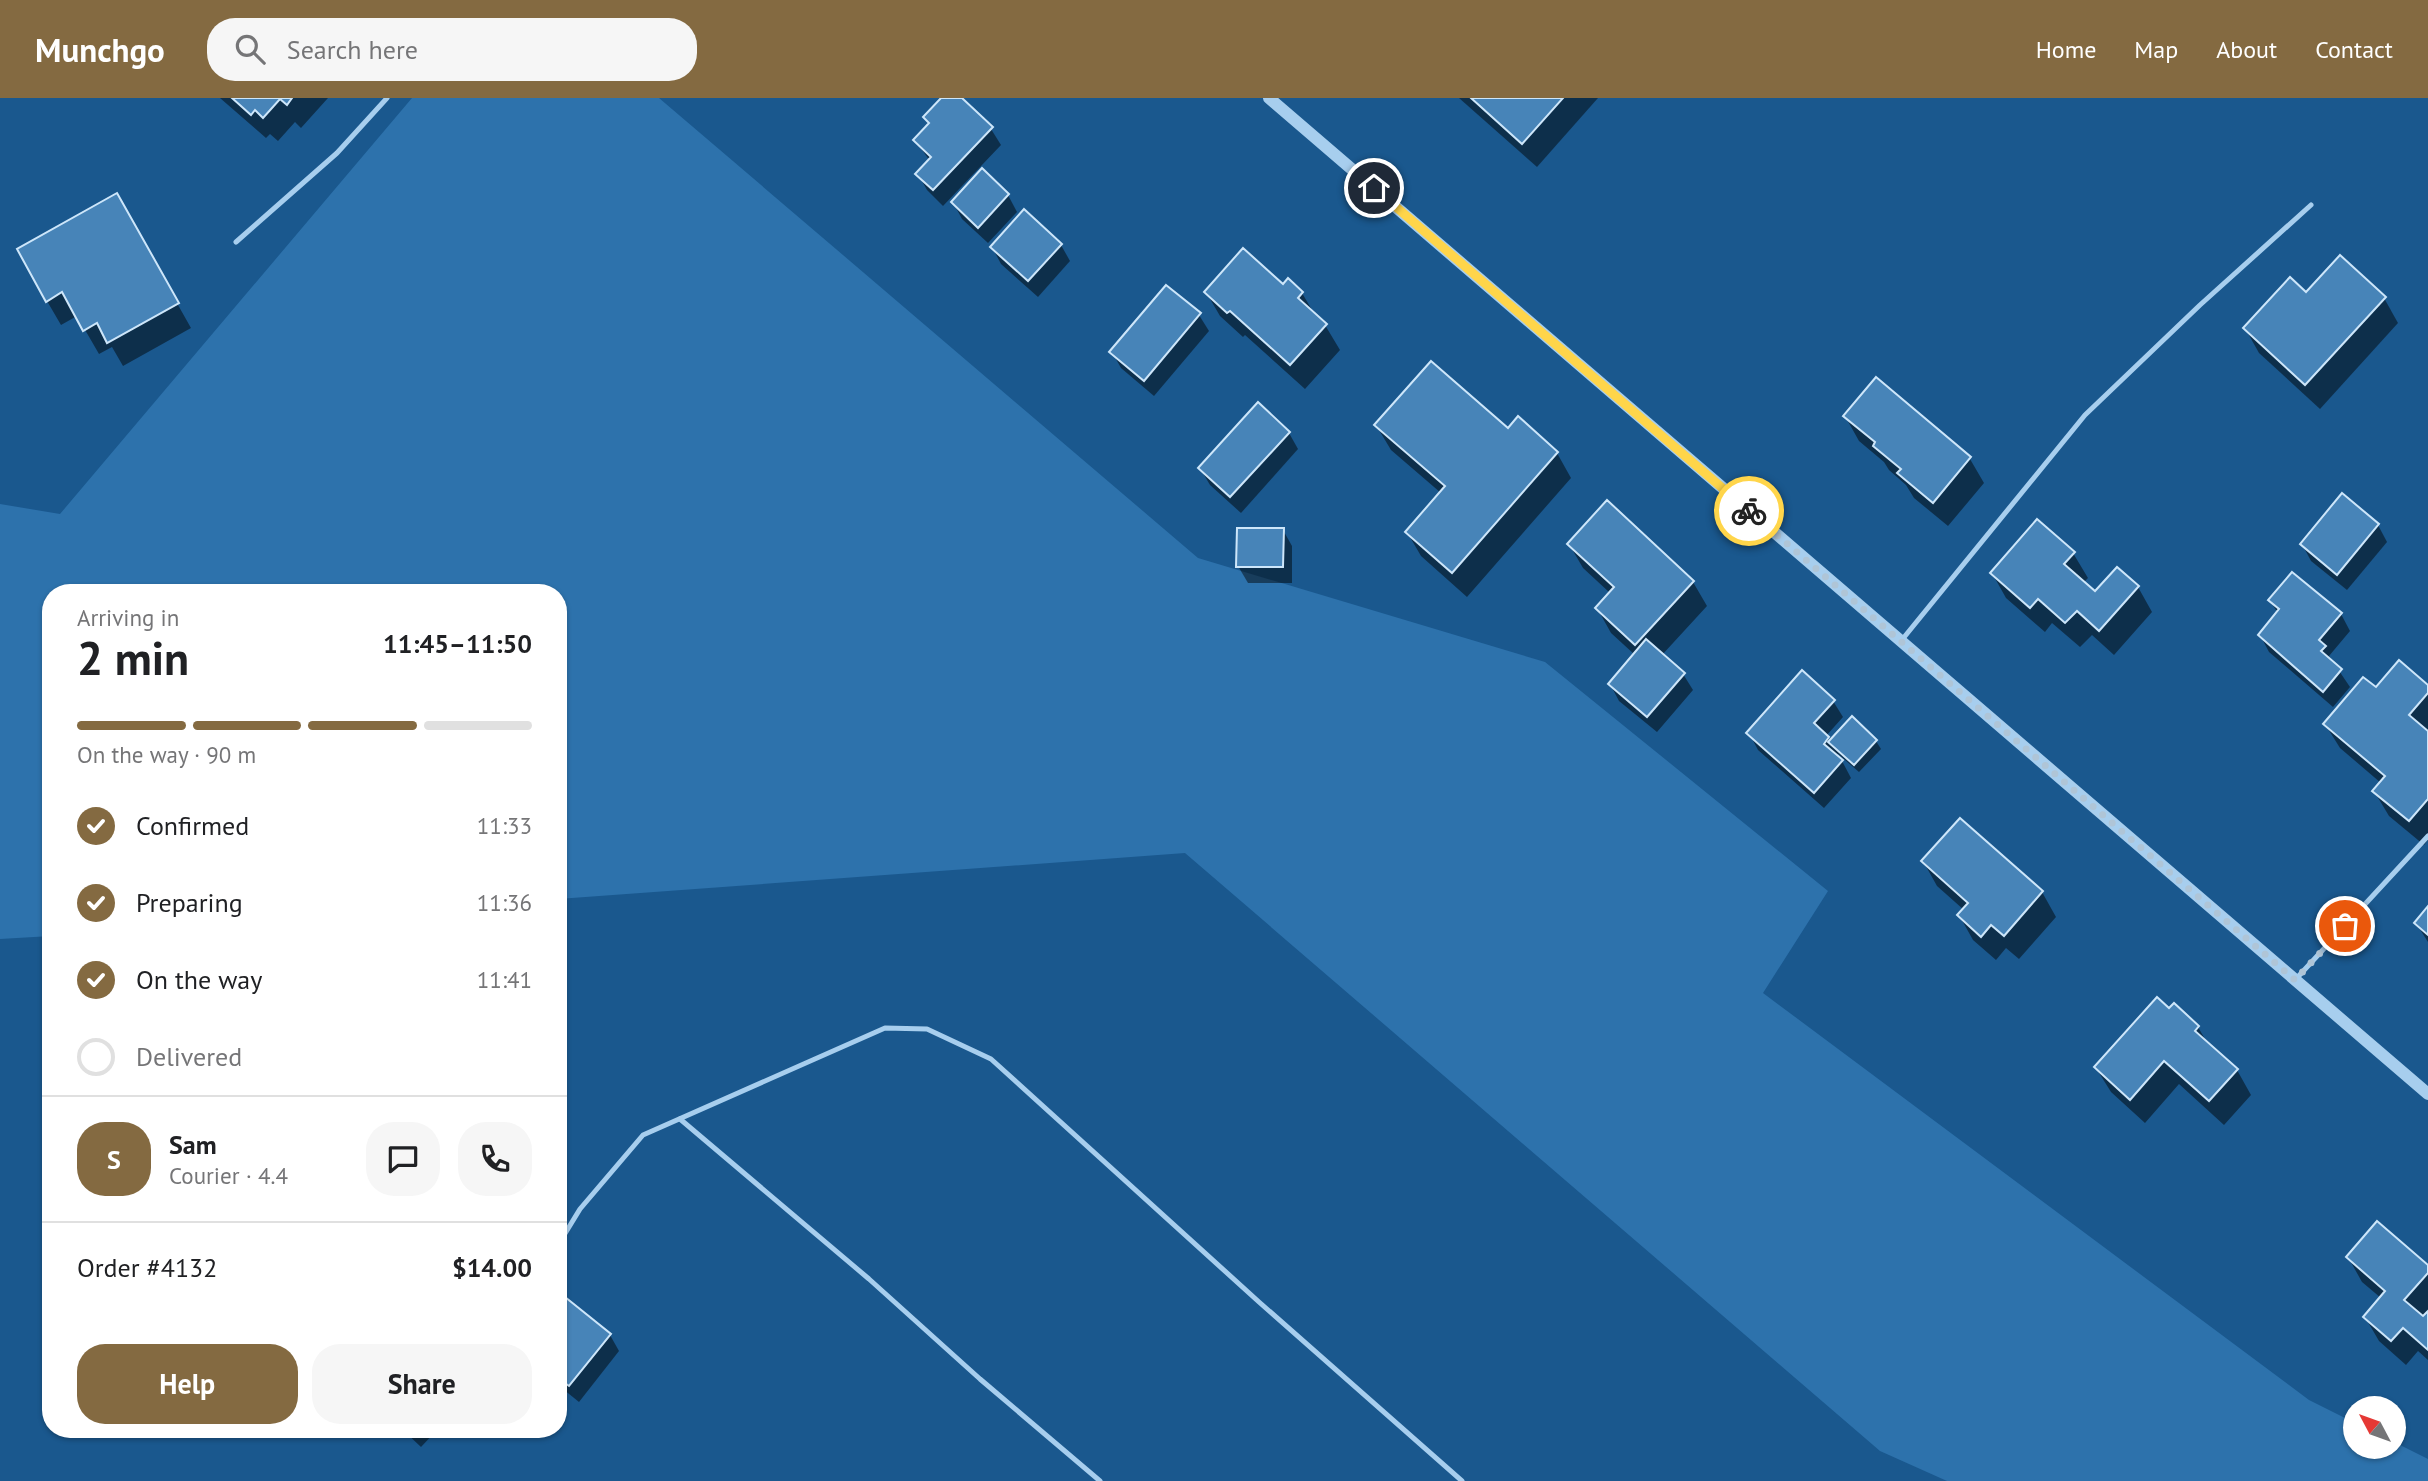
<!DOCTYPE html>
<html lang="en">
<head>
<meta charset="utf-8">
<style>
  body { margin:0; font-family:"PT Sans",sans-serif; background:#f6f6f6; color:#202124; height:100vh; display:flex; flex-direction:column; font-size:26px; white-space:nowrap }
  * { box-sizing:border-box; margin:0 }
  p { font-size:23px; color:#757577 }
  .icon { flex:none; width:38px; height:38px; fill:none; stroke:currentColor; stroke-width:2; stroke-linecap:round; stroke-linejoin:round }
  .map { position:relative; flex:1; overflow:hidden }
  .details { position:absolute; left:42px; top:486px; width:525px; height:854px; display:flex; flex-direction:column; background:#fff; border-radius:28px; box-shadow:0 2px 5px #0004 }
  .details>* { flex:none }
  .needle { width:46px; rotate:311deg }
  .tools { position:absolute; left:2343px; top:1298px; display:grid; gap:14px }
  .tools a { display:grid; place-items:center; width:63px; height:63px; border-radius:50%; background:#fff; box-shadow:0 2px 5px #0004; font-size:35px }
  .pin { position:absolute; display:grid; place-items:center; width:60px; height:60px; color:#fff; margin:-30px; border:4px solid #fff; border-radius:50%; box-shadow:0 2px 7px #0007 }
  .courier { position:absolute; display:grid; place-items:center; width:70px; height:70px; margin:-35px; border:5px solid #ffd54a; border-radius:50%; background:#fff; color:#222; box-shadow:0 2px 9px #0007 }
  .head em { font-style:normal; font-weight:800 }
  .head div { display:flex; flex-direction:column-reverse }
  .head { display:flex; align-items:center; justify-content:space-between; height:119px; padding:0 35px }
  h1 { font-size:46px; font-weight:800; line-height:52px }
  .bar { display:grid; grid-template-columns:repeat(4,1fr); gap:10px 7px; align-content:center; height:84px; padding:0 35px }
  .bar i { height:9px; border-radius:5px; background:#e0e0e0 }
  .bar .current { background:#846a41 }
  .bar p { grid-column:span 4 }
  .line { display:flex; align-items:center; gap:18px; padding:0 35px; border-top:2px solid #e0e0e0 }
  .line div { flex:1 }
  .round { display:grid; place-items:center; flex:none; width:74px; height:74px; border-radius:28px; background:#f6f6f6 }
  ol { padding:0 35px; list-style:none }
  li { display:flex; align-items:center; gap:21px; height:77px }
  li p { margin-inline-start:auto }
  li .icon { padding:7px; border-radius:50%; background:#846a41; color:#fff; stroke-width:4 }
  li:last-child { color:#757577 }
  li i { width:38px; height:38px; border:4px solid #e0e0e0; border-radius:50% }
  .cta { display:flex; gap:14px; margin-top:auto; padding:14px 35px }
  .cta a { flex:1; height:80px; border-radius:28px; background:#846a41; color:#fff; font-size:28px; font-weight:800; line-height:80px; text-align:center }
  .cta a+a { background:#f6f6f6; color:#202124 }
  header { display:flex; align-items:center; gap:42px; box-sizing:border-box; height:98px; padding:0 35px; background:#846a41; color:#fff }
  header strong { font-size:33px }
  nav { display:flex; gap:38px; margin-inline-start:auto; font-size:24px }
  .search { width:490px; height:63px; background:#f6f6f6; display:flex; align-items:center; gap:18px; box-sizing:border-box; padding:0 24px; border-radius:28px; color:#757577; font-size:26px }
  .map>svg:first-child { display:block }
</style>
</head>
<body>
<header>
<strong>Munchgo</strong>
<div class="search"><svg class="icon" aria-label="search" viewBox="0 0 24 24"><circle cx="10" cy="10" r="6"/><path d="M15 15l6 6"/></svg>Search here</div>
<nav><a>Home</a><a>Map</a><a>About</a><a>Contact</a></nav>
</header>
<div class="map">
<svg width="2428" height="1383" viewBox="0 0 2428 1383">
  <rect width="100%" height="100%" fill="#1a588e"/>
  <path fill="#2d72ac" d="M412,0H659L1198,460L1545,564L1828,793L1763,895L2309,1302L2355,1325L2356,1349H2394V1344L2428,1361V1383H1947L1880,1353L1185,755L558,801V495H51V838L0,841V406L60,416Z"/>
  <g fill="#0007">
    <path d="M220,0H328L301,30L295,24L278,43L270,36L266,40Z"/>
    <path d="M943,0H959L991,31L1001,47L943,108L927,92L918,76L930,63L915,42L930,27L925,19Z"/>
    <path d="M1459,0H1598L1537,69Z"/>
    <path d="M982,73L1008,97L1017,114L988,145L962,121L953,104Z"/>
    <path d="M116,97L191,230L123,268L112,249L99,256L77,218L61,227L47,203Z"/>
    <path d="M1061,147L1070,163L1038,199L1001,166L992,149Z"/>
    <path d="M1283,189L1302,195L1315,217L1325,227L1340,252L1305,291L1245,237L1243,239L1220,218L1206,194Z"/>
    <path d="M2306,196L2384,200L2398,225L2320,311L2259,255L2245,230Z"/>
    <path d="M1199,217L1209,233L1154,298L1121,270L1112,254Z"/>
    <path d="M1845,318L1970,361L1984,385L1948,428L1914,400L1906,387L1889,372L1884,364L1859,343Z"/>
    <path d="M1376,327L1508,332L1557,355L1571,380L1467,499L1421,458L1407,434L1441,395L1391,352Z"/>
    <path d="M1289,335L1298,351L1241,415L1210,387L1200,370Z"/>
    <path d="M2378,427L2387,444L2347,492L2311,463L2302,446Z"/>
    <path d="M1283,432L1292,448V485H1248L1238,468Z"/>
    <path d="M1569,446L1693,484L1707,508L1662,557L1683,576L1693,592L1657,634L1619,603L1610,586L1635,557L1611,535L1597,510L1610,495L1583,470Z"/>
    <path d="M2073,455L2088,480L2083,485L2096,496L2117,471L2138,489L2152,514L2114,557L2092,537L2080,549L2052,525L2045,534L2006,500L1992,475Z"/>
    <path d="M2270,503L2341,516L2350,533L2329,558L2350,589L2333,609L2269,554L2260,537L2278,515Z"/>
    <path d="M2428,589V742L2424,747L2389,718L2374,693L2381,685L2340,650L2325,626L2376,592Z"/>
    <path d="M1833,603L1843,619L1826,638L1831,644L1876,643L1881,651L1859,674L1838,656L1836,658L1842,663L1851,680L1824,710L1758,652L1749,635Z"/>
    <path d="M1923,763L2042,794L2056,819L2019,861L2006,850L1996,862L1973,842L1959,817L1964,812L1937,788Z"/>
    <path d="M2428,811V844L2416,825Z"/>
    <path d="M2169,913L2198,929L2209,948L2237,972L2251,997L2224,1027L2179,986L2145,1025L2111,994L2096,970Z"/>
    <path d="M2348,1159L2428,1170V1262L2418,1253L2406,1267L2379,1243L2365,1219L2381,1200L2362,1184Z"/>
    <path d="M558,1201L610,1237L619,1253L579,1304L558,1287Z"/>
    <path d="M403,1332H437L421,1349Z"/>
  </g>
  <g fill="#4784b8" stroke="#cde6fa" stroke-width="2">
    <path d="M232,0H292L287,7L280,1L263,20L255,12L251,17Z"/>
    <path d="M941,0H962L993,29L933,92L915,76L931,59L913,42L929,25L923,19Z"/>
    <path d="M1471,0H1563L1522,46Z"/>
    <path d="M982,70L1009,96L978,130L951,104Z"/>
    <path d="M117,95L179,205L107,245L97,225L83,233L62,194L46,204L17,151Z"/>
    <path d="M1024,111L1062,146L1028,183L990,149Z"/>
    <path d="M1243,150L1283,186L1288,180L1303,194L1298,200L1327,226L1290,267L1230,213L1227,215L1204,194Z"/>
    <path d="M2340,157L2386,199L2305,287L2243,230L2290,179L2306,194Z"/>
    <path d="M1166,187L1201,215L1144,283L1109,254Z"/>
    <path d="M1431,263L1508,330L1518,318L1558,354L1452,475L1405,434L1445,388L1374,327Z"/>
    <path d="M1876,279L1971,359L1933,405L1897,375L1901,371L1873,348L1875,344L1843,318Z"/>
    <path d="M1258,304L1290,334L1230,399L1198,370Z"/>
    <path d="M2342,395L2379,426L2337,477L2300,446Z"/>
    <path d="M1607,402L1694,483L1635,547L1595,510L1614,489L1567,446Z"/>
    <path d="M2037,421L2075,454L2064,466L2095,493L2117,469L2139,488L2099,533L2077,513L2065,525L2038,501L2030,510L1990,475Z"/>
    <path d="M1237,430H1284L1283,469H1236Z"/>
    <path d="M2292,474L2342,515L2319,542L2326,548L2321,553L2342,571L2323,594L2258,537L2279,511L2268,502Z"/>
    <path d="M1646,541L1685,575L1647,619L1608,586Z"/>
    <path d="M2399,562L2428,587V595L2409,617L2428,633V701L2409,723L2372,693L2385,678L2323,626L2363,579L2376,589Z"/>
    <path d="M1802,572L1835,602L1814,625L1829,639L1824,646L1843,662L1814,695L1746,635Z"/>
    <path d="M1852,618L1877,642L1854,667L1828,644Z"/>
    <path d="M1960,720L2043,793L2004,838L1991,827L1981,839L1957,817L1968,805L1921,763Z"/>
    <path d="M2428,808V837L2414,825Z"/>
    <path d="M2157,899L2169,910L2174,905L2199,928L2195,933L2238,971L2209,1003L2164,963L2130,1002L2094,969Z"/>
    <path d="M2377,1123L2428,1167V1175L2404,1202L2423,1218L2428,1213V1252L2403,1230L2391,1243L2363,1219L2385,1193L2346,1159Z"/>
    <path d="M560,1195L611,1236L569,1288L558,1280V1198Z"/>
  </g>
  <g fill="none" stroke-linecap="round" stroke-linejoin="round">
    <g stroke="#a7ceee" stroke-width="5">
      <path d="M236,144L337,55L387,0"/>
      <path d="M1901,543L2085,317L2200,207L2311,107"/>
      <path d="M2295,882L2428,738"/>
      <path d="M680,1021L869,1181L980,1281L1100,1383"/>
      <path d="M558,1147L580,1111L643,1037L885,930L927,931L991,961L1259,1204L1462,1383"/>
    </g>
    <path stroke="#a7ceee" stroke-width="12" d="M1269,0L2428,996"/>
  </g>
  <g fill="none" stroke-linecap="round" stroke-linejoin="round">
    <path stroke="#afc5d7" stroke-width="7" stroke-dasharray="0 12.6" d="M1749,413L2295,882L2345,828"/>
    <path stroke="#ffd54a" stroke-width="9" d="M1374,90L1749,413"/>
  </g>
</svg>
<div class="tools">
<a><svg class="needle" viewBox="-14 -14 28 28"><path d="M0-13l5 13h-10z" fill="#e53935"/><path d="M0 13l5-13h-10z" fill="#757577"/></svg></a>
</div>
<div class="pin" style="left:2345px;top:828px;background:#ea580c"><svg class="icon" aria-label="bag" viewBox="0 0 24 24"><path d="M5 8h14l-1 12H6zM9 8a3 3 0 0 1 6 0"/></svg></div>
<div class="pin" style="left:1374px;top:90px;background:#1f2937"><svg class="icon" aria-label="home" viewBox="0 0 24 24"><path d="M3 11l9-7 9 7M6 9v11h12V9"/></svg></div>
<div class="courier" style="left:1749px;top:413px"><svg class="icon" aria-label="bike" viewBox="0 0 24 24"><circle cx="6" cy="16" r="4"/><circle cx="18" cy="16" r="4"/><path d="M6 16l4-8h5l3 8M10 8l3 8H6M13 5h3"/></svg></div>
<section class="details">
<div class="head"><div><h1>2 min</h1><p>Arriving in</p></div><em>11:45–11:50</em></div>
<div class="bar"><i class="current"></i><i class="current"></i><i class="current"></i><i></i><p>On the way · 90 m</p></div>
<ol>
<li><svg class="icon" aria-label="check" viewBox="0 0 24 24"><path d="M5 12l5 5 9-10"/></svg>Confirmed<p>11:33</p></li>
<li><svg class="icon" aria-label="check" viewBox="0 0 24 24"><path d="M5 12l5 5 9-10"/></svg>Preparing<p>11:36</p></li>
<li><svg class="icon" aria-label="check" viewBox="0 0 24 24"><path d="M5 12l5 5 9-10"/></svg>On the way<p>11:41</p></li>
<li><i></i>Delivered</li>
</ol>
<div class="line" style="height:126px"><b class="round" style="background:#846a41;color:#fff">S</b><div><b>Sam</b><p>Courier · 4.4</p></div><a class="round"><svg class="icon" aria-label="chat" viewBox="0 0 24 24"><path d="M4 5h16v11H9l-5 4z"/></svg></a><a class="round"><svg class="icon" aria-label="phone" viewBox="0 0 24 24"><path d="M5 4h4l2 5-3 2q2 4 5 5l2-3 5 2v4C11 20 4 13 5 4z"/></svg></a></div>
<div class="line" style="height:91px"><div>Order #4132</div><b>$14.00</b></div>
<div class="cta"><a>Help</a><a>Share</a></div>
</section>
</div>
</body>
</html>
